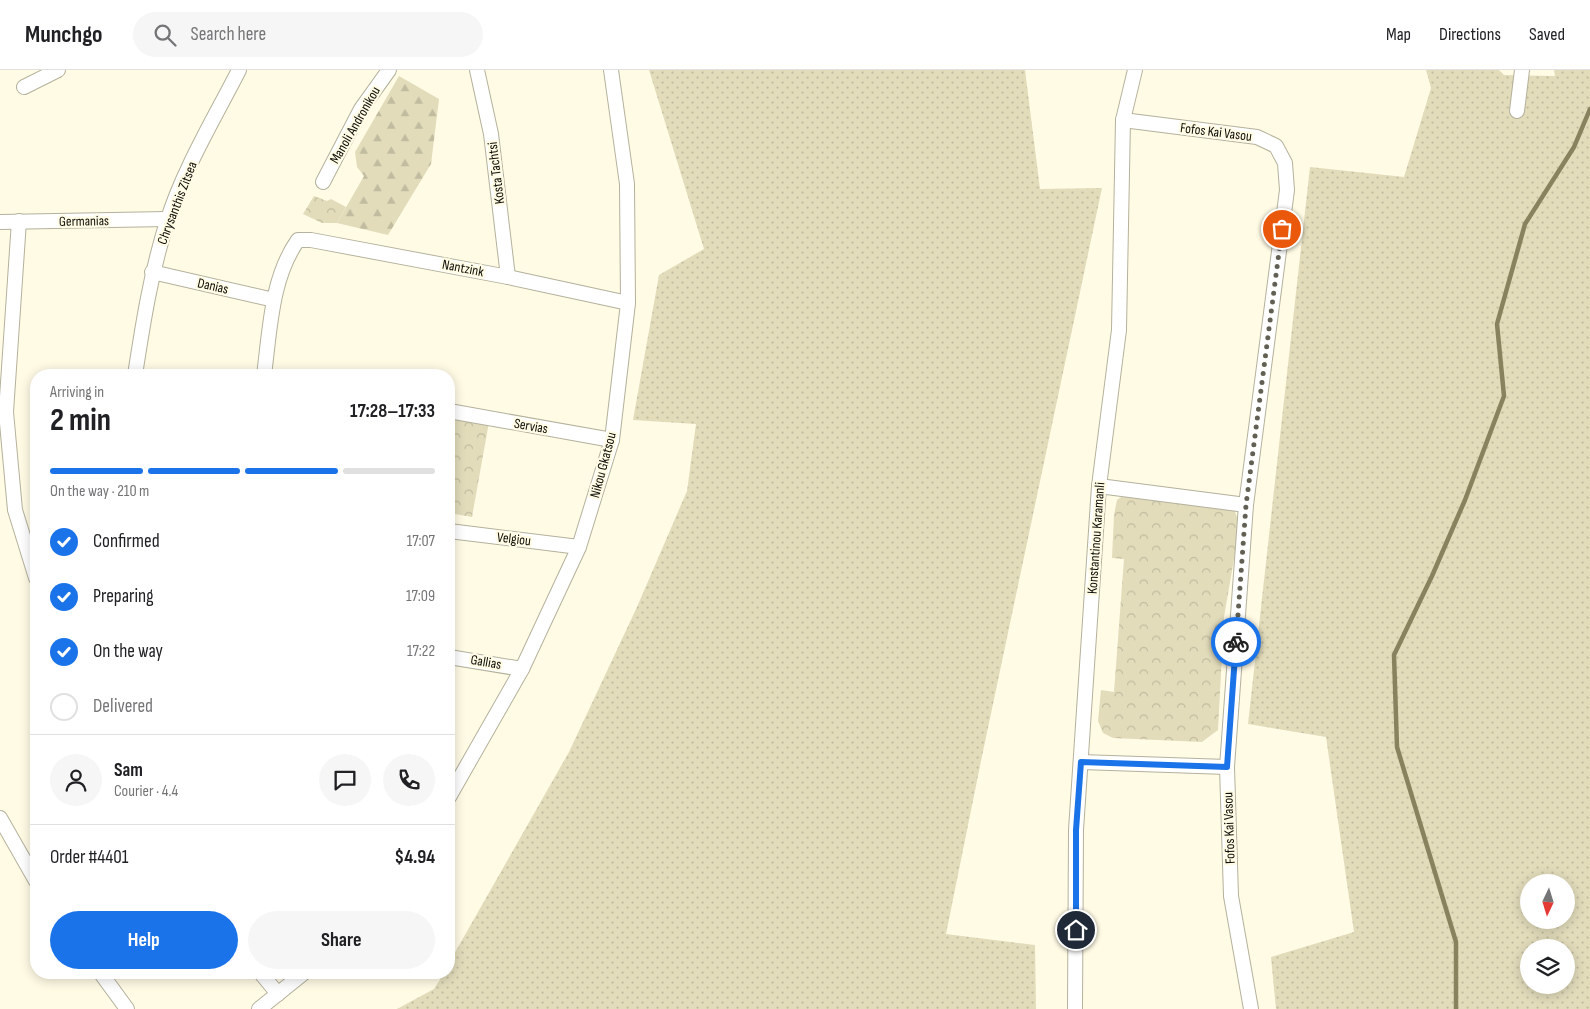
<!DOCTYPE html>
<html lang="en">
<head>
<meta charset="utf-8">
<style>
  body { margin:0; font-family:"Sofia Sans Condensed",sans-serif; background:#f6f6f6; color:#202124; height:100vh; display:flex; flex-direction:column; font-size:19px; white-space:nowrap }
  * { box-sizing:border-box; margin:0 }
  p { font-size:16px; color:#757577 }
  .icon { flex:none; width:28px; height:28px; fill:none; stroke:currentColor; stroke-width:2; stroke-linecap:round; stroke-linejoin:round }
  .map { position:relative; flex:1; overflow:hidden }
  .details { position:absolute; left:30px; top:299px; width:425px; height:610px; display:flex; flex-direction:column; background:#fff; border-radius:20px; box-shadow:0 2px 12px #0003 }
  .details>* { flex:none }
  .needle { width:32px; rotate:184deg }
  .buttons { position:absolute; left:1520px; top:804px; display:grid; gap:10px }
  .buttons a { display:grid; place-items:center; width:55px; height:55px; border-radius:50%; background:#fff; box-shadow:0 2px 12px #0003; font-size:25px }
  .pin { position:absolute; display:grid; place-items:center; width:42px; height:42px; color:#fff; margin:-21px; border:2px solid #fff; border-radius:50%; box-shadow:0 1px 5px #0007 }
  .courier { position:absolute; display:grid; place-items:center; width:50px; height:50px; margin:-25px; border:4px solid #1a73e8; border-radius:50%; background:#fff; color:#222; box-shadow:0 1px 6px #0007 }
  .summary em { font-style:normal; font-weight:700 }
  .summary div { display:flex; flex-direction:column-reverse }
  .summary { display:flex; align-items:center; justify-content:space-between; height:85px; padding:0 20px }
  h1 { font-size:32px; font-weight:700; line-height:38px }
  .bar { display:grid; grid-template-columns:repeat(4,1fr); gap:8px 5px; align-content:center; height:60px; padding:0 20px }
  .bar i { height:6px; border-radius:4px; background:#e0e0e0 }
  .bar .on { background:#1a73e8 }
  .bar p { grid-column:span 4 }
  .line { display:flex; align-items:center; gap:12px; padding:0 20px; border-top:1px solid #e0e0e0 }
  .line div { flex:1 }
  .round { display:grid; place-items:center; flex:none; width:52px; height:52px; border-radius:26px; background:#f6f6f6 }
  ol { padding:0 20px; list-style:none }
  li { display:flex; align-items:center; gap:15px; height:55px }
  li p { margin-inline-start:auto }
  li .icon { padding:5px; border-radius:50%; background:#1a73e8; color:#fff; stroke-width:4 }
  li:last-child { color:#757577 }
  li i { width:28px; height:28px; border:2px solid #e0e0e0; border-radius:50% }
  .action { display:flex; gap:10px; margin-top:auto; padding:10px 20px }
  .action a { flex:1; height:58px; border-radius:30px; background:#1a73e8; color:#fff; font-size:20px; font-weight:700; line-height:58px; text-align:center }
  .action a+a { background:#f6f6f6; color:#202124 }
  header { display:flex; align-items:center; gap:30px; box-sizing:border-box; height:70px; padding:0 25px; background:#fff; border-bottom:1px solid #e0e0e0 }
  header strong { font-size:24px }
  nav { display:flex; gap:28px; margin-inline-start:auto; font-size:18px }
  .search { width:350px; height:45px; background:#f6f6f6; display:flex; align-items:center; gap:12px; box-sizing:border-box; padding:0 18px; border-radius:28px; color:#757577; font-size:19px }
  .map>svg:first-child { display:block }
</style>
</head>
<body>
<header>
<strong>Munchgo</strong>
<div class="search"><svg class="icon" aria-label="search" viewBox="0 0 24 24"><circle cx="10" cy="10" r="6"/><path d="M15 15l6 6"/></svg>Search here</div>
<nav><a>Map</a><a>Directions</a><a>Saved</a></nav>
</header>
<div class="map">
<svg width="1590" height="939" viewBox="0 0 1590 939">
  <defs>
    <pattern id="grass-dots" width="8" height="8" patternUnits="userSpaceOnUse" patternTransform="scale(1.25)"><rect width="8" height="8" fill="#e2dcbb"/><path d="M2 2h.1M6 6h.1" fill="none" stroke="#c1bc9f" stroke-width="1.8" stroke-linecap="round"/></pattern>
    <pattern id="forest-firs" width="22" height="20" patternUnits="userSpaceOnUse" patternTransform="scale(1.25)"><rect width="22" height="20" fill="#e2dcbb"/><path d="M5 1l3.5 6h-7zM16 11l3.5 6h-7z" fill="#c1bc9f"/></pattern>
    <pattern id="park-crowns" width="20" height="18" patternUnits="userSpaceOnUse" patternTransform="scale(1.25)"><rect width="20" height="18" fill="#e2dcbb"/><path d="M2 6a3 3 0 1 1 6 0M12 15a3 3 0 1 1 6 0" fill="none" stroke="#c1bc9f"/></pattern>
  </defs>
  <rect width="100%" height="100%" fill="#fffbe5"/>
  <g fill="url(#grass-dots)" fill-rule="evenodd">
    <path d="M649,0H1025L1040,119L1102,118L982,686L946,864L1035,875L1036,939H397L434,919L444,903L449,902V893L569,682L637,537L687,421L696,354L633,350L659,205L704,179Z"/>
    <path d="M1426,0H1499L1504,5L1555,6L1554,0H1590V939H1276L1271,887L1354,862L1326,667L1248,654L1310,97L1404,107L1431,18ZM1529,812H1566V850H1529ZM1529,878H1566V915H1529Z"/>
  </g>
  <path fill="url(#forest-firs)" d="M399,6L439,29L431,94L388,165L337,153L364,106L357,97L355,82Z"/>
  <g fill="url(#park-crowns)">
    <path d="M314,126L327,131L331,129L346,137L337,153H322L303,144Z"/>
    <path d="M449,345L489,352L472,447L449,443Z"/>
    <path d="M1128,422L1233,437L1240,454L1224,547L1218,660L1202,672L1113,668L1103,663L1098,651L1101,620L1114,622L1124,489L1112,488L1114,445L1117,430Z"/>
  </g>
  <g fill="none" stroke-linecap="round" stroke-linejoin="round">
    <path stroke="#89825f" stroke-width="4.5" d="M1456,939V872L1397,677L1394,585L1432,506L1465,430L1504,326L1497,254L1525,154L1574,77L1590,39"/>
    <g stroke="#b4b19c" stroke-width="16">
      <g id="minor">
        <path d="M477,0L491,64L508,207"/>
        <path d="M24,17L58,0"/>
        <path d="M1517,41L1522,0"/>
        <path d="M1123,50L1257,67L1276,76L1285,93L1287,120L1246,435L1227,697L1231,826L1251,939"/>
        <path d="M323,112L361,39L389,0"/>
        <path d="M19,151L6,342L15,440L36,508"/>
        <path d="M0,152L167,149"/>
        <path d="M152,202L274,230"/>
        <path d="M135,305C143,253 151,202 167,152C182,102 215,47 239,0"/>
        <path d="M264,305C270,260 271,208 298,170H311L508,207L628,233"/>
        <path d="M449,341L612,370"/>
        <path d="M1099,416L1246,435"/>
        <path d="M449,461L579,477"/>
        <path d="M449,587L522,599"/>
        <path d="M1081,692L1227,697"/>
        <path d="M449,727L522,599L579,477L612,370L628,233L627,114L611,0"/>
        <path d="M0,748L36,811"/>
        <path d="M100,902L127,939"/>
        <path d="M260,902L278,924"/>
        <path d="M259,939L305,902"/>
        <path d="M1075,939L1076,760L1099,416L1119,260L1123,50L1135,0"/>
      </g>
    </g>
    <use href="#minor" stroke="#fff" stroke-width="14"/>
  </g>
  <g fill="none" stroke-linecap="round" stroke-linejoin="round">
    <path stroke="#626053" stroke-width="5" stroke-dasharray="0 9" d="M1236,572L1246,435L1282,159"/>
    <path stroke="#1a73e8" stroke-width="6" d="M1076,860V760L1081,692L1227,697L1236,572"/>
  </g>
  <g text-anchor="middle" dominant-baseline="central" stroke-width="4.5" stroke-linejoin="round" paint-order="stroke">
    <g font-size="14" fill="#0d0c05" stroke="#fffbe5">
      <text transform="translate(355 55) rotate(-60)">Manoli Andronikou</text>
      <text transform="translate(1216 62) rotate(7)">Fofos Kai Vasou</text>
      <text transform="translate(496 103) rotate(-97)">Kosta Tachtsi</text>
      <text transform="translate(177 133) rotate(-69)">Chrysanthis Zitsea</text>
      <text transform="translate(84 151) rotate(-1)">Germanias</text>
      <text transform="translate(463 198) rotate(11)">Nantzink</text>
      <text transform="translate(213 216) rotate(13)">Danias</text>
      <text transform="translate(531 356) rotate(10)">Servias</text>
      <text transform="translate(603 395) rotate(-75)">Nikou Gkatsou</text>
      <text transform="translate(1096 468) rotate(-86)">Konstantinou Karamanli</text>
      <text transform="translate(514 469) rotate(7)">Velgiou</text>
      <text transform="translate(486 592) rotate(10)">Gallias</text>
      <text transform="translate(1229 758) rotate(-92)">Fofos Kai Vasou</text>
    </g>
  </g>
</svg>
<div class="buttons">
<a><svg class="needle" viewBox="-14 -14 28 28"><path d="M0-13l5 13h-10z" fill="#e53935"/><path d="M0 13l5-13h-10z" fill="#757577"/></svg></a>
<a><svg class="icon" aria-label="layers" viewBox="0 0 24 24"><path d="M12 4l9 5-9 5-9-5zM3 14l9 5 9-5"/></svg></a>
</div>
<div class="pin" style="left:1282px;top:159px;background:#ea580c"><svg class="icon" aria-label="bag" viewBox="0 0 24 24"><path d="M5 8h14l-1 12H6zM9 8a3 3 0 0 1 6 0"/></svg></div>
<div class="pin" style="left:1076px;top:860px;background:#1f2937"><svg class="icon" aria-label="home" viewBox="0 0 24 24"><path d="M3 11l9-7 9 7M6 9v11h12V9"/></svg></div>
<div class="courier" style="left:1236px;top:572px"><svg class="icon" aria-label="bike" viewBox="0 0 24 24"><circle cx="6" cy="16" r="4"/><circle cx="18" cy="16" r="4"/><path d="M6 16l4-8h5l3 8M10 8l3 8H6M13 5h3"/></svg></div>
<section class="details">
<div class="summary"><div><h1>2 min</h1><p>Arriving in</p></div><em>17:28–17:33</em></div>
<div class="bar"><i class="on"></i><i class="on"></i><i class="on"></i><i></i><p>On the way · 210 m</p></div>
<ol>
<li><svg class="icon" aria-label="check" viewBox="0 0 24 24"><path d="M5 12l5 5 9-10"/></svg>Confirmed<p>17:07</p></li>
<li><svg class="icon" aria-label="check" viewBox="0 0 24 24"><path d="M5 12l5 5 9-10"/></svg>Preparing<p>17:09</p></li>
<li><svg class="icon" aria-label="check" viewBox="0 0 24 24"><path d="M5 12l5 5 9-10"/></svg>On the way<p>17:22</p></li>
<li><i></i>Delivered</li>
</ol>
<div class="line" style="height:90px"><a class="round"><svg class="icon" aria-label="person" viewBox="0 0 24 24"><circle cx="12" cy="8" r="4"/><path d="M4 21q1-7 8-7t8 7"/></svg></a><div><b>Sam</b><p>Courier · 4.4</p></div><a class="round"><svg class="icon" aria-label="chat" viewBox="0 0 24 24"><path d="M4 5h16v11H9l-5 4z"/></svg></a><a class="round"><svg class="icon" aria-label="phone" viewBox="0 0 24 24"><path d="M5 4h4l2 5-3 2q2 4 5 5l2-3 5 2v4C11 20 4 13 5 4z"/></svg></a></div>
<div class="line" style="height:65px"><div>Order #4401</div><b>$4.94</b></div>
<div class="action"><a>Help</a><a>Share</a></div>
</section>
</div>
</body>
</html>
